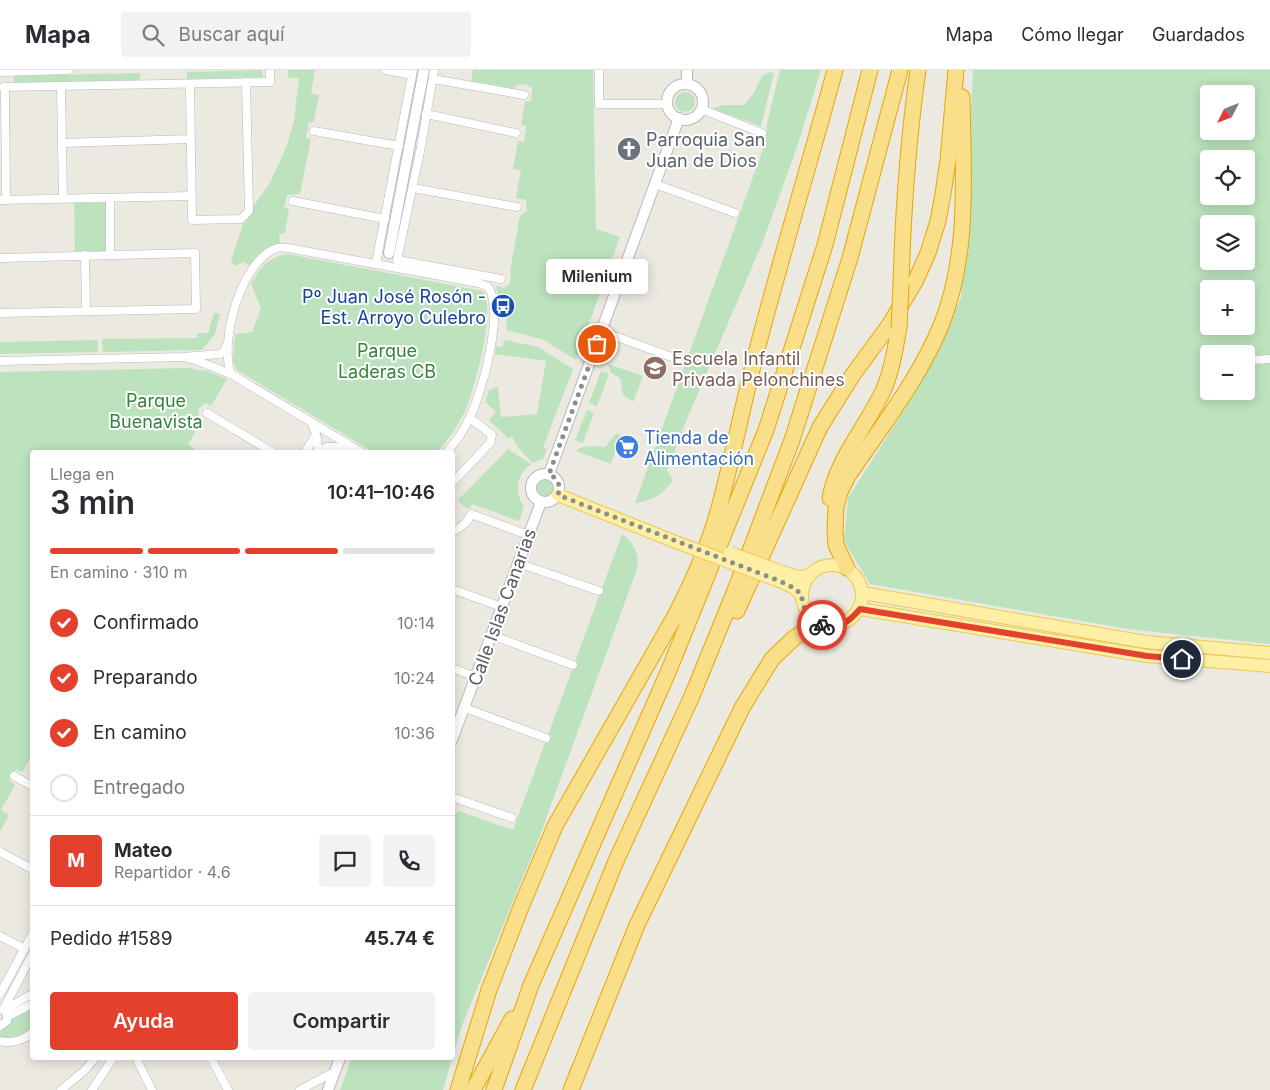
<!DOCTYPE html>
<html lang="es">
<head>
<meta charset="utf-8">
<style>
  body { margin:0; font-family:Inter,sans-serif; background:#f2f2f3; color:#2b2b33; height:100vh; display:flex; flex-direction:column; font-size:19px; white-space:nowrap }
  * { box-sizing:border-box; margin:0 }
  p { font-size:16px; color:#7c7c81 }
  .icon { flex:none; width:28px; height:28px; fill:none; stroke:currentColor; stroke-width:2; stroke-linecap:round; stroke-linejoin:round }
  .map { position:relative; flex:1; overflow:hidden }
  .sheet { position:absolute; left:30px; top:380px; width:425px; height:610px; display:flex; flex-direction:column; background:#fff; border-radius:5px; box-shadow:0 2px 12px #0003 }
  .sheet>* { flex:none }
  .needle { width:32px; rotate:228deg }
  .controls { position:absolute; left:1200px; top:15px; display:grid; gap:10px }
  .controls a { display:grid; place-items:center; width:55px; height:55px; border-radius:5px; background:#fff; box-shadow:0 2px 12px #0003; font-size:25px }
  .pin { position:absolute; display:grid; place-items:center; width:42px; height:42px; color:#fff; margin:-21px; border:2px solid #fff; border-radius:50%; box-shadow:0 1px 5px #0007 }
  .courier { position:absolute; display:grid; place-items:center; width:50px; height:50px; margin:-25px; border:4px solid #e4402e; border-radius:50%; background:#fff; color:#222; box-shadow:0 1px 6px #0007 }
  .bubble { position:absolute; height:35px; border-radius:5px; background:#fff; box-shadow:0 2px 12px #0003; font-size:16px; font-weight:600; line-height:35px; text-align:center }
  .head em { font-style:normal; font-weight:600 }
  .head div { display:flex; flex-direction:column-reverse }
  .head { display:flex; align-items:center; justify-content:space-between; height:85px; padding:0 20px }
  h1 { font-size:32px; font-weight:600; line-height:38px }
  .bar { display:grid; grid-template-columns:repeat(4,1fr); gap:8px 5px; align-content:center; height:60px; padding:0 20px }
  .bar i { height:6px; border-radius:4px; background:#e1e1e2 }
  .bar .active { background:#e4402e }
  .bar p { grid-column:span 4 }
  .line { display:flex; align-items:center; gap:12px; padding:0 20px; border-top:1px solid #e1e1e2 }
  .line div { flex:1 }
  .round { display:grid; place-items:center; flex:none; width:52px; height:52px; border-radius:5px; background:#f2f2f3 }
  ol { padding:0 20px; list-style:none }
  li { display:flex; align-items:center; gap:15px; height:55px }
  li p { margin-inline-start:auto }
  li .icon { padding:5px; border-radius:50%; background:#e4402e; color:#fff; stroke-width:4 }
  li:last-child { color:#7c7c81 }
  li i { width:28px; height:28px; border:2px solid #e1e1e2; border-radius:50% }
  .action { display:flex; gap:10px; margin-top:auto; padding:10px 20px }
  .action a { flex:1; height:58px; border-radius:5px; background:#e4402e; color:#fff; font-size:20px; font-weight:600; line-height:58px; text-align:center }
  .action a+a { background:#f2f2f3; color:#2b2b33 }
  header { display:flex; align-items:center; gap:30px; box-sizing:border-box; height:70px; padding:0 25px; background:#fff; border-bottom:1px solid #e1e1e2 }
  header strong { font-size:24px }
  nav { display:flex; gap:28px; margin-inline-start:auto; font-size:18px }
  .search { width:350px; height:45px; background:#f2f2f3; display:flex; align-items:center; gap:12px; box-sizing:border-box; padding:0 18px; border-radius:5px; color:#7c7c81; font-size:19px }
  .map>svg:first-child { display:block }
</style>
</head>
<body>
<header>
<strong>Mapa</strong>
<div class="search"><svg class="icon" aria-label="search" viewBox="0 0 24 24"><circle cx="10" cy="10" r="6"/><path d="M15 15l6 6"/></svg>Buscar aquí</div>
<nav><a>Mapa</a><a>Cómo llegar</a><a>Guardados</a></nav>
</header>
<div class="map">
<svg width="1270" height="1020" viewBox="0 0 1270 1020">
  <rect width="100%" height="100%" fill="#eceae0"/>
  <g fill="#bde3be" fill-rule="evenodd">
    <path d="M262,0L263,7L187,9V2Z"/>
    <path d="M288,0H315L311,23L319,25L314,52H309L306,68L311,69L300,124L287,125L284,138L289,139L285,163L279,165L280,174L265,180L251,196L243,192L235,196L231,190L243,154L253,143V137L271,111L287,75L294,51L299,8H288Z"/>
    <path d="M473,0H593L596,159L620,167L576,290L544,270L506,260L508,226L498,225L496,216L504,218L510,214L511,204L510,201L520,146L527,141L526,130L516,128L521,100L513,99L518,71L524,72L526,56L521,54L525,31H531L532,18C525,13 519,13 513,18L471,11Z"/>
    <path d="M780,0H821L797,77L762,174L689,344L667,400L673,410C664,424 652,431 635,433L766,71L767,53Z"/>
    <path d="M973,0H1270V574L1127,559L870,514L844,471L848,428L911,329L961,228ZM1209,24H1246V61H1209ZM1209,89H1246V126H1209ZM1209,154H1246V191H1209ZM1209,219H1246V256H1209ZM1209,284H1246V321H1209Z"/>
    <path d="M771,2L774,3L761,56L712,39L723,35H744L754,23L762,6Z"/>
    <path d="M140,3V10L14,13V6Z"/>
    <circle cx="685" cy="32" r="10"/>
    <path d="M74,133H107V181H75Z"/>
    <path d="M288,184L483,221C496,240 475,319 465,341C458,356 448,370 437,382H373L237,300L233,291L235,264L252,262L261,238L251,214C259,198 270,186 288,184Z"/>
    <path d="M214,243L220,244L215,264L202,280L103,282L102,269L197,268V263H208Z"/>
    <path d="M98,270V282L0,284V272Z"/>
    <path d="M505,270L538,277L573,299L543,378L547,379L543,389L532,393L516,375L512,366L509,369L489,350L496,342L485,332L489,320L498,316L501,347L537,344L546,291L495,284L496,276L502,277Z"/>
    <path d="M608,294L643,306L633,332C618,322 624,324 620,308L611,303Z"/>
    <path d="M187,298L207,301L227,309L211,336L205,333L198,340L199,347L203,350L188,374L195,379L193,382H32V684L23,702L16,700L10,705V711L15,715L1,740L9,745L0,762V302Z"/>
    <path d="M601,301L609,304L597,336L589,333Z"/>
    <path d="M587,340L594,343L583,373L575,370Z"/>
    <path d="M616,364L621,365L611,394L576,381C583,374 596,377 605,377Z"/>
    <path d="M508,379L531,394C516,406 514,422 524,436L519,451L472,434L470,439L464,437L458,430Z"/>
    <circle cx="545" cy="418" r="10"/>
    <path d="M622,464C634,472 640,485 637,499L539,768L461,958L443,1020H340L352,988H452L453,746L459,741L513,760Z"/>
    <path d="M32,937V957C22,966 13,968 0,967V960C5,957 10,955 11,949Z"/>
  </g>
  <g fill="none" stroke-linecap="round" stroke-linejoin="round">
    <g stroke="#b6b8bd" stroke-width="9">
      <g id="minor">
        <path d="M386,0L412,5"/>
        <path d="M434,0L421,77L397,190L501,209"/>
        <path d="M599,0V34H667"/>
        <path d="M2,2L69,0"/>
        <path d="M433,9L524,25"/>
        <path d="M190,14L192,150L241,149L249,141L246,12"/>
        <path d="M61,17L63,129"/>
        <path d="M701,39L762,63"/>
        <path d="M426,44L516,63"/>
        <path d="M314,61L399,76"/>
        <path d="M62,73L191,69"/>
        <path d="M655,114L735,143"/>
        <path d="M413,118L517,137"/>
        <path d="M0,130L192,126"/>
        <path d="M6,130L5,20L3,17L270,12V0"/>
        <path d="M293,131L385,149"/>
        <path d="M85,185L86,241"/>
        <path d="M110,185V128"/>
        <path d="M0,188L195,183L196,239L0,243"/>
        <path d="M377,188L413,0"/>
        <path d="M601,261L677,289"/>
        <path d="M187,288L198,291L231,304L361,382"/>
        <path d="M1254,290L1270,289"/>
        <path d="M0,291L183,287L220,284L224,281L226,276"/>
        <path d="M231,304C219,272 241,190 277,178C280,177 285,178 288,178L479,213L488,217C505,240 482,323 470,347C464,360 456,372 447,382"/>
        <path d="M207,343L272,382"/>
        <path d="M311,352C316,361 319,373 317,382"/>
        <path d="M305,382L316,365"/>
        <path d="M318,382L327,377H350"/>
        <path d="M328,382L332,377L341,382"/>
        <path d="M452,413L490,373L492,365L470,348"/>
        <path d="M452,462C461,457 468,453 471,444L528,465"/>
        <path d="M518,493L599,521"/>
        <path d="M452,519L502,537"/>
        <path d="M491,565L573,595"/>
        <path d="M452,598L476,607"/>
        <path d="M465,638L546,668"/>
        <path d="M14,706L32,716"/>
        <path d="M452,727L512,748"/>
        <path d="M0,782L32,799"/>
        <path d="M0,866L25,879"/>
        <path d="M0,924L32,865"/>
        <path d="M3,940L32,885"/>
        <path d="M4,940L32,924"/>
        <path d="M7,947L32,934"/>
        <path d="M0,956L7,951V944"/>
        <path d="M0,971C11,974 24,970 32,963"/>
        <path d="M136,988L152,1020"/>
        <path d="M211,988L228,1020"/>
        <path d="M61,1020L84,1001L95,988"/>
        <path d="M92,1020L113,988"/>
        <path d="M300,1020L334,1002"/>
      </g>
    </g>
    <g stroke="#b6b8bd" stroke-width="12">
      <g id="tertiary">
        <path d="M687,0V14"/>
        <circle cx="685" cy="32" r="18"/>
        <path d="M389,183L424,0"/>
        <circle cx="545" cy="418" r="14"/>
        <path d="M549,404L679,48"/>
        <path d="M452,670L541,432"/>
        <path d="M328,1020L340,988"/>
      </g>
    </g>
    <g stroke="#edc658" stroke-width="14">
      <g id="primary">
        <path d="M558,425L673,471"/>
        <circle cx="832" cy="525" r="30"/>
        <path d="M782,502L798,507L809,506"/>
        <path d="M782,512L794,518L802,525"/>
        <path d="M863,523L1146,572L1270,583"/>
        <path d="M860,539L1147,586L1270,596"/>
      </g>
    </g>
    <g stroke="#e6a506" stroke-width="17">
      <g id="motorway">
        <path d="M901,214C903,142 908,71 918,0"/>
        <path d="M830,428C836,391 867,355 883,321C892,301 895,279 899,258"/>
        <path d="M847,498L836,475L835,461L836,437L840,422L848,406C881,357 920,308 942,253C970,181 963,103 962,27"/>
        <path d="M737,541L820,357L854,303L888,257L915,212L928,183L938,151L943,124L948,90L956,0"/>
        <path d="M458,1020L489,920L521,837L555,756L675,546C693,511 710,473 720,434C734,382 744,329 758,276C782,184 810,92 835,0"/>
        <path d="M473,1020L512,949"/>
        <path d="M494,1020L531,915L669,600L766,360L825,175L870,0"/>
        <path d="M523,1020L616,791L692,626L734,523L792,370L850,188L900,0"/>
        <path d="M571,1020L637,855L742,638L772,589L794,568L809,558L820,554"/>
      </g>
    </g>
    <use href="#minor" stroke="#fff" stroke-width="8"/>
    <use href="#tertiary" stroke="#fff" stroke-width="10"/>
    <use href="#primary" stroke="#fdf0a5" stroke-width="12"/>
    <use href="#motorway" stroke="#fadf8a" stroke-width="15"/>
    <g stroke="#edc658" stroke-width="14" stroke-linecap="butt">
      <g id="primary-bridge">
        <path d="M673,471L782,512"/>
        <path d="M730,483L782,502"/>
      </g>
    </g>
    <g stroke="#e6a506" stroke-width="17" stroke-linecap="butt">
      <path id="motorway-bridge" d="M899,258L901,214"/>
    </g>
    <use href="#primary-bridge" stroke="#fdf0a5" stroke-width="12"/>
    <use href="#motorway-bridge" stroke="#fadf8a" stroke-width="15"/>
  </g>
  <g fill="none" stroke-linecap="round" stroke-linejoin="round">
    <path stroke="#8c8e8d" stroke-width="5" stroke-dasharray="0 9" d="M597,274L549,404C558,409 561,415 558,425L782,512L794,518L802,525C801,538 811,550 822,555"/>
    <path stroke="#e4402e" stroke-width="6" d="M822,555C841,558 848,553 860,539L1147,586L1182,589"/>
  </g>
  <defs>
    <g id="church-disc" transform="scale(1.25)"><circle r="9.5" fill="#6b7280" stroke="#fff"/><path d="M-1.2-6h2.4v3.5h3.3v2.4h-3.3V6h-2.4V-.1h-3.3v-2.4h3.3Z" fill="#fff"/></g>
    <g id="bus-disc" transform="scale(1.25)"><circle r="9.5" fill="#1a4fb4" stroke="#fff"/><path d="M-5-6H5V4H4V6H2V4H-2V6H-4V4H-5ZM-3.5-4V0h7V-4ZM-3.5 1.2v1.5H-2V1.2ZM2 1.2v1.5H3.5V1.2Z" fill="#fff"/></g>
    <g id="school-disc" transform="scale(1.25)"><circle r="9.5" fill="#8d6e63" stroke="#fff"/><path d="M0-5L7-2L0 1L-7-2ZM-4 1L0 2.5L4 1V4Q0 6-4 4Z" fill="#fff"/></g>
    <g id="supermarket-disc" transform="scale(1.25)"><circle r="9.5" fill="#3f7fe0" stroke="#fff"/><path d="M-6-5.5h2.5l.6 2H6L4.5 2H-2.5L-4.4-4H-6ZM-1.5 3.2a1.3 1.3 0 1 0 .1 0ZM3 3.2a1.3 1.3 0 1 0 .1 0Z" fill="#fff"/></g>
  </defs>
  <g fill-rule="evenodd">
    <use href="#church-disc" x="629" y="79"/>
    <use href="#bus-disc" x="503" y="236"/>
    <use href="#school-disc" x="655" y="298"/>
    <use href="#supermarket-disc" x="627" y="377"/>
  </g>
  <g text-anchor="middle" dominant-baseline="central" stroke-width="4" stroke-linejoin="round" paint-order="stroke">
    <g font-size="18" fill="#5b616d" stroke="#fff" text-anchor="start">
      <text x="646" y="69">Parroquia San<tspan x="646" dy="21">Juan de Dios</tspan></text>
    </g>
    <g font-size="18" fill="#164399" stroke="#fff" text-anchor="end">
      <text x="486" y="226">Pº Juan José Rosón -<tspan x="486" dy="21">Est. Arroyo Culebro</tspan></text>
    </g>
    <g font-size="18" fill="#36833c" stroke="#fff">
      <text x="387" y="280">Parque<tspan x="387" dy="21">Laderas CB</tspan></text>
      <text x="156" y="330">Parque<tspan x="156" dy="21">Buenavista</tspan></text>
    </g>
    <g font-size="18" fill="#785e54" stroke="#fff" text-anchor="start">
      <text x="672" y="288">Escuela Infantil<tspan x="672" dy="21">Privada Pelonchines</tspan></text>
    </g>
    <g font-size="18" fill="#366cbe" stroke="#fff" text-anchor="start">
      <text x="644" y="367">Tienda de<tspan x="644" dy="21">Alimentación</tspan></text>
    </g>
    <g font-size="18" fill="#595d61" stroke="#fff">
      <text transform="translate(502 537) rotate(-70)">Calle Islas Canarias</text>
    </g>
  </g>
</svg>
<div class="controls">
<a><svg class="needle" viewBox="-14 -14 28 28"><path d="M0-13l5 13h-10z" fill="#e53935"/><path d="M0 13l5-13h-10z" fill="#7c7c81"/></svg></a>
<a><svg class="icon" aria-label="locate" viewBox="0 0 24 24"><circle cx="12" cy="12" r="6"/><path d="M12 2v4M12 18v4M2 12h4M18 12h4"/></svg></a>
<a><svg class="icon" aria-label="layers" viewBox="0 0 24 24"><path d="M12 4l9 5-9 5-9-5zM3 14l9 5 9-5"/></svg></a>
<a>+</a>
<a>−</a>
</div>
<div class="pin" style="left:597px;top:274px;background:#ea580c"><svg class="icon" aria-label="bag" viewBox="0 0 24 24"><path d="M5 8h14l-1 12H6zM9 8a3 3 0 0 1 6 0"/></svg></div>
<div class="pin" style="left:1182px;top:589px;background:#1f2937"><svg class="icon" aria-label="home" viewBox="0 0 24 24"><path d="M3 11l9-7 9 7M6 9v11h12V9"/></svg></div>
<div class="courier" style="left:822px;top:555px"><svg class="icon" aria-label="bike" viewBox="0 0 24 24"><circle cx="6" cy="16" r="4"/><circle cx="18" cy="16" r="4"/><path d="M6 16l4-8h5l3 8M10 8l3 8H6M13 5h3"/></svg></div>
<div class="bubble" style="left:546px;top:189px;width:102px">Milenium</div>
<section class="sheet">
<div class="head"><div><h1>3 min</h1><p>Llega en</p></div><em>10:41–10:46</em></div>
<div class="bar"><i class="active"></i><i class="active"></i><i class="active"></i><i></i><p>En camino · 310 m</p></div>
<ol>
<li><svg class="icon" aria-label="check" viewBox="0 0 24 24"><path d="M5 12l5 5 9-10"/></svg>Confirmado<p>10:14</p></li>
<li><svg class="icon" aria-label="check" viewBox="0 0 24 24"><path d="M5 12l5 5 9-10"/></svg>Preparando<p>10:24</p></li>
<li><svg class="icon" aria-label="check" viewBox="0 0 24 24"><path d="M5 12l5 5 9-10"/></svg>En camino<p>10:36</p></li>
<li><i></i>Entregado</li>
</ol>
<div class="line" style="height:90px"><b class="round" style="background:#e4402e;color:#fff">M</b><div><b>Mateo</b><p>Repartidor · 4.6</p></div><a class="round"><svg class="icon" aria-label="chat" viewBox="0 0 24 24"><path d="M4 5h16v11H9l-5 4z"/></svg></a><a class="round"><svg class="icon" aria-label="phone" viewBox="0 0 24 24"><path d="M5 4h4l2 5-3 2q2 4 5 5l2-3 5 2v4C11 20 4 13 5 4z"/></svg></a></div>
<div class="line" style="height:65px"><div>Pedido #1589</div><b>45.74 €</b></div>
<div class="action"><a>Ayuda</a><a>Compartir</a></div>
</section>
</div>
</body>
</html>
